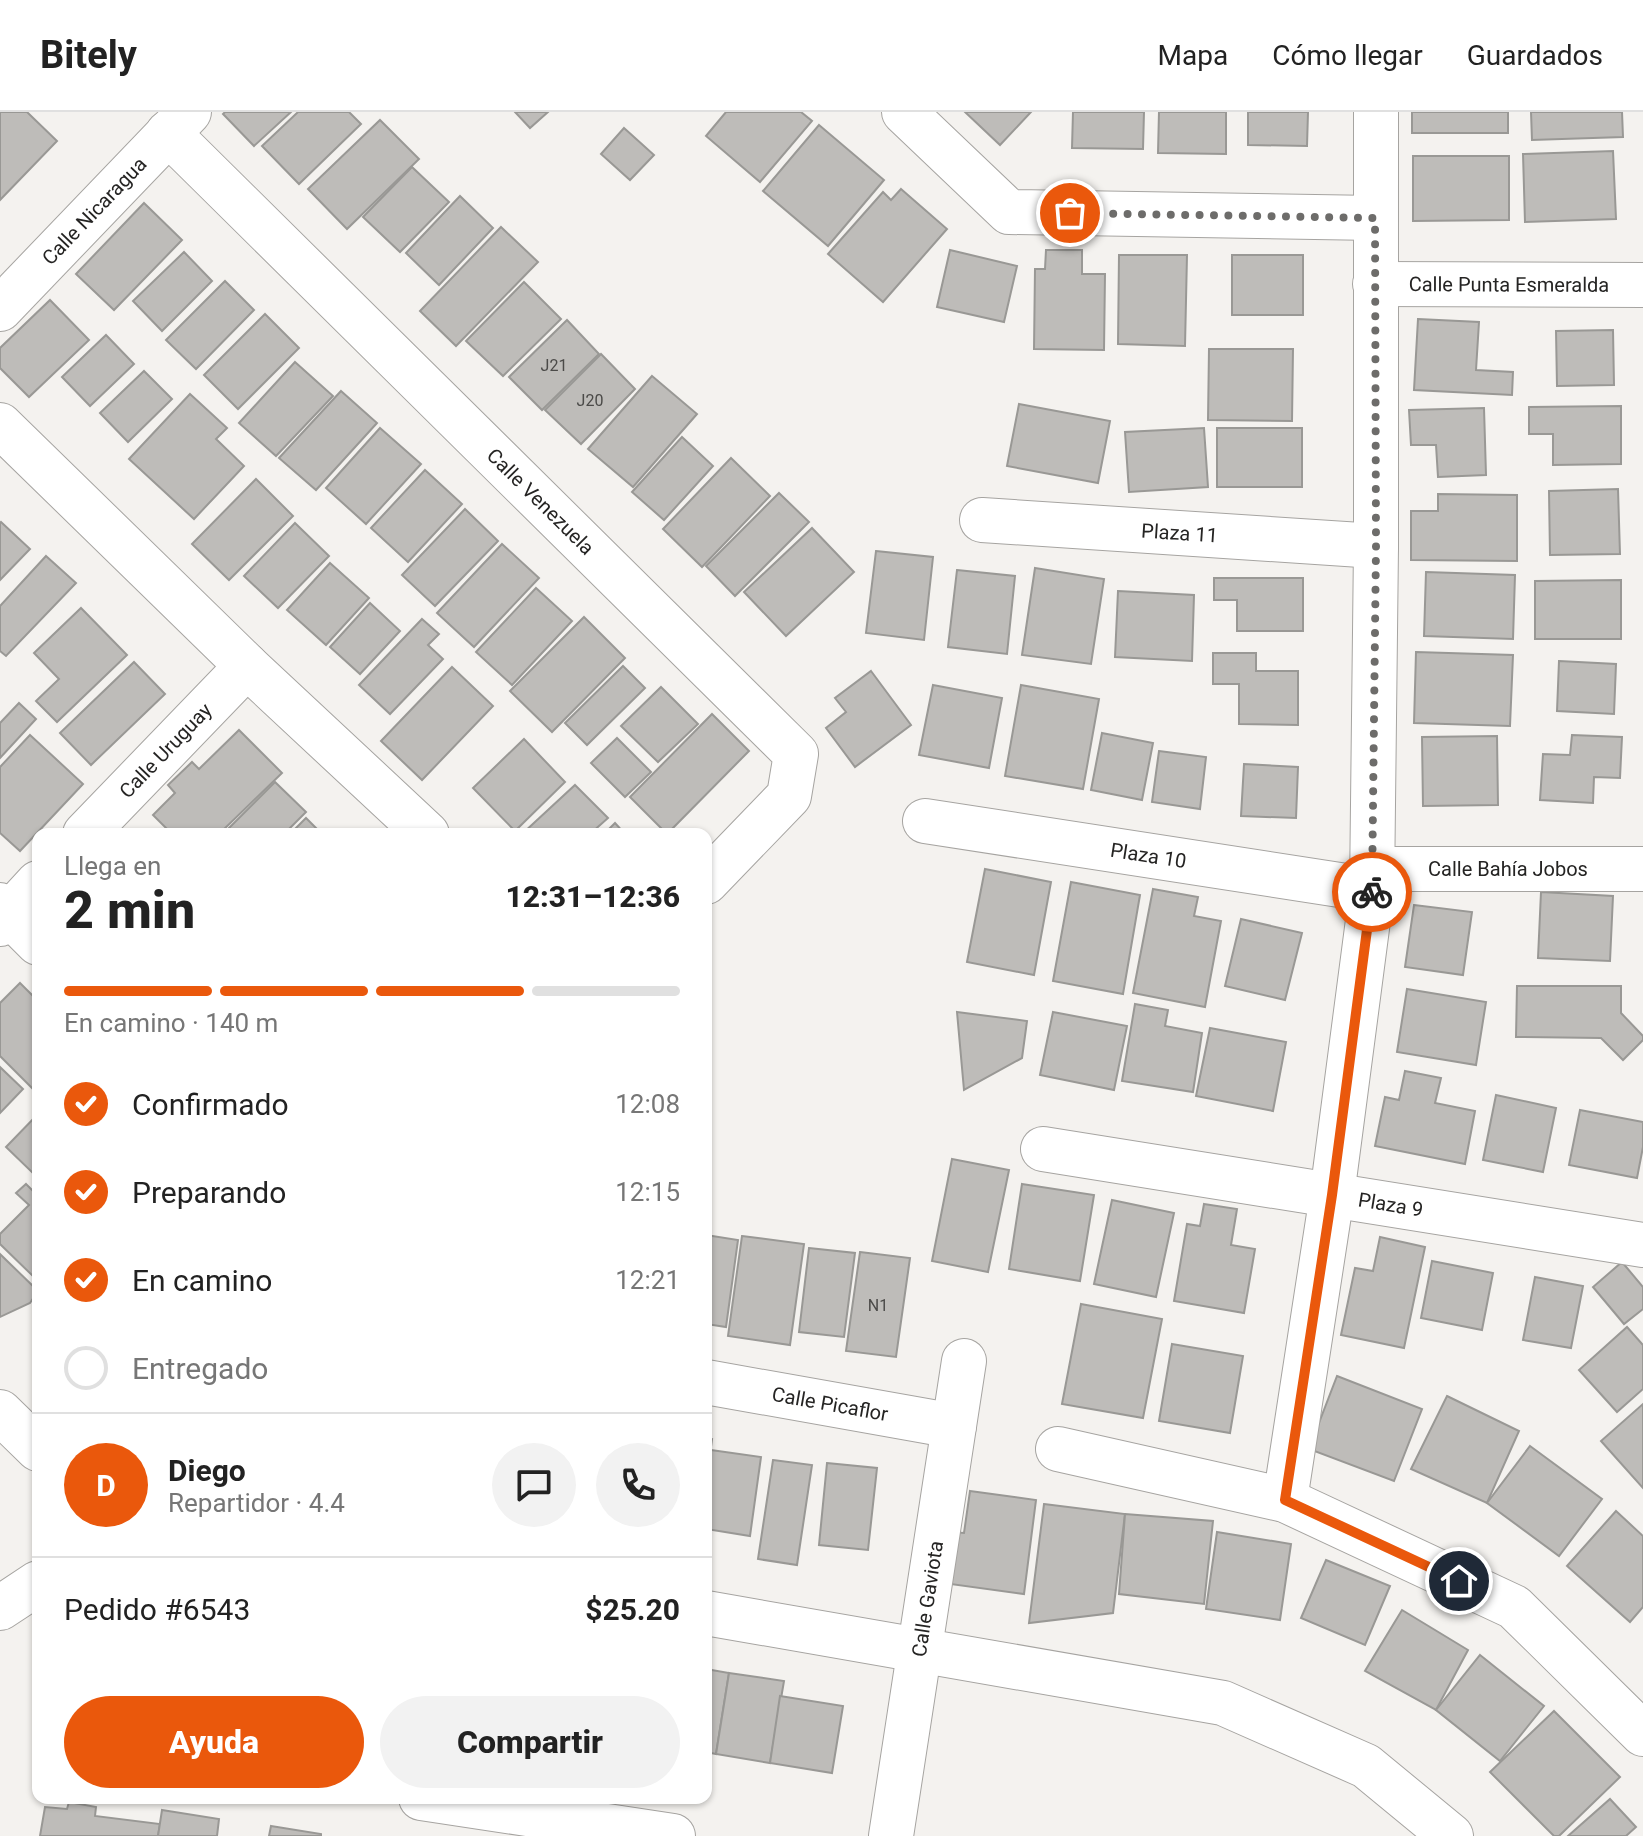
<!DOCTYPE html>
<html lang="es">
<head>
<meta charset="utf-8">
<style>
  body { margin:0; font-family:Roboto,sans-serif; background:#f2f2f2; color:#222; height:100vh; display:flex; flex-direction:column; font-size:30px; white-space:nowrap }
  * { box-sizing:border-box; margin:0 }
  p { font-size:26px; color:#767676 }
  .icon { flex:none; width:44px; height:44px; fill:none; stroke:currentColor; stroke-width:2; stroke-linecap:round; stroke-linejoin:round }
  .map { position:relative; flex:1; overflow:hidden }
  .details { position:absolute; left:32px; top:716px; width:680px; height:976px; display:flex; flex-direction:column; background:#fff; border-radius:16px; box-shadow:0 2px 6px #0004 }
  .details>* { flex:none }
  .pin { position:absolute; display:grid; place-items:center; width:68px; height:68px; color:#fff; margin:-34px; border:4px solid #fff; border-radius:50%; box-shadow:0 2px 8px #0007 }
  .courier { position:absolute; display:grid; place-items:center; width:80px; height:80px; margin:-40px; border:6px solid #ea580c; border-radius:50%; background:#fff; color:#222; box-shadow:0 2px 10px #0007 }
  .overview em { font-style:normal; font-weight:800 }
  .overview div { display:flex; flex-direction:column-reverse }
  .overview { display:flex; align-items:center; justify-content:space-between; height:136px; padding:0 32px }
  h1 { font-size:52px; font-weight:800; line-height:60px }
  .bar { display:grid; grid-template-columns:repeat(4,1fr); gap:12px 8px; align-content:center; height:96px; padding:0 32px }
  .bar i { height:10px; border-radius:6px; background:#e0e0e0 }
  .bar .active { background:#ea580c }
  .bar p { grid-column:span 4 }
  .line { display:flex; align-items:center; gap:20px; padding:0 32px; border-top:2px solid #e0e0e0 }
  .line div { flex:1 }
  .round { display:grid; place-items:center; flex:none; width:84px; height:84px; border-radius:42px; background:#f2f2f2 }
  ol { padding:0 32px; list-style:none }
  li { display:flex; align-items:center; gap:24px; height:88px }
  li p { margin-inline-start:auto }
  li .icon { padding:8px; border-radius:50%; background:#ea580c; color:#fff; stroke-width:4 }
  li:last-child { color:#767676 }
  li i { width:44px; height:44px; border:4px solid #e0e0e0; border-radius:50% }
  .action { display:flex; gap:16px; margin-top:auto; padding:16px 32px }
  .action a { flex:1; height:92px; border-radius:48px; background:#ea580c; color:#fff; font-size:32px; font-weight:800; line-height:92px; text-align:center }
  .action a+a { background:#f2f2f2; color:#222 }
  header { display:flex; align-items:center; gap:48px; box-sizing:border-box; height:112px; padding:0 40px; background:#fff; border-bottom:2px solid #e0e0e0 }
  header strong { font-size:38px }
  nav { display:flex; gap:44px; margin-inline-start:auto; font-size:28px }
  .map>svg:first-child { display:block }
</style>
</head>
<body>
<header>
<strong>Bitely</strong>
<nav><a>Mapa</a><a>Cómo llegar</a><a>Guardados</a></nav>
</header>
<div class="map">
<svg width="1643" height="1724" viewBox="0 0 1643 1724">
  <rect width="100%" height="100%" fill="#f4f2ef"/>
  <g fill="#bebcb9" stroke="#999895" stroke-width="2">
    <path d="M0,0H27L57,29L0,88Z"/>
    <path d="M225,0H291L254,34L223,2Z"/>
    <path d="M298,0H349L361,12L299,72L262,34Z"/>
    <path d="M515,0H548L530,16Z"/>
    <path d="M726,0H801L812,9L760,70L706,24Z"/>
    <path d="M965,0H1031L1000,33Z"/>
    <path d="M1073,0H1144L1143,37L1072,36Z"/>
    <path d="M1159,0H1226V42L1158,41Z"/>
    <path d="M1248,0H1308L1307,34L1248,33Z"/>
    <rect x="1412" y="0" width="96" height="21"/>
    <path d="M1531,0H1622L1623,25L1532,28Z"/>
    <path d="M380,8L419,47L347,117L308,77Z"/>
    <path d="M819,13L884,68L828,134L763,79Z"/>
    <path d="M624,16L654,43L630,68L601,42Z"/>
    <path d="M1613,39L1616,107L1525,110L1523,42Z"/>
    <path d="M1413,44H1509V108L1413,109Z"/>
    <path d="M412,55L449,90L400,140L363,105Z"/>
    <path d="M901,77L947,117L883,190L828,142L883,80L891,88Z"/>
    <path d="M460,84L493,116L439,173L406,141Z"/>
    <path d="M144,91L182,128L114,198L76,162Z"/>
    <path d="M501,115L538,150L456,234L420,199Z"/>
    <path d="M950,138L1017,154L1004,210L937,195Z"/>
    <path d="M1046,138H1082V162H1105L1104,238L1034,237L1035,157H1045Z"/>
    <path d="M184,140L212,169L162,219L133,189Z"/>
    <path d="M1119,143H1187L1185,234L1118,232Z"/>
    <rect x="1232" y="143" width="71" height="60"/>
    <path d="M225,169L254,198L196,257L166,228Z"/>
    <path d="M524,170L561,207L503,264L466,229Z"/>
    <path d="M50,188L89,228L29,285L0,256V236Z"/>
    <path d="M265,202L299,236L238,297L204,263Z"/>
    <path d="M1418,207L1479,210L1476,258L1513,260L1512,283L1414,278Z"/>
    <path d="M567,208L599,242L542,298L509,265Z"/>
    <path d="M1613,218L1614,273L1557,274L1556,219Z"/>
    <path d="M106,223L134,252L90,294L62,265Z"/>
    <path d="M1209,237H1293L1292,309L1208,308Z"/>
    <path d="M601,242L635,277L581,332L545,298Z"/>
    <path d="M295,250L333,284L276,344L239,311Z"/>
    <path d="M144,259L172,287L128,330L100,301Z"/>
    <path d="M652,264L697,302L633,375L588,337Z"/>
    <path d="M341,279L377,311L316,378L279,346Z"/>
    <path d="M190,282L227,316L216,327L244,354L194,407L129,347Z"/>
    <path d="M1019,292L1110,309L1098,371L1007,354Z"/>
    <path d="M1621,294V352L1553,353V322H1529V295Z"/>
    <path d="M1484,296L1486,363L1438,365L1436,333H1411L1409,298Z"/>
    <path d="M380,316L421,352L366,412L326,376Z"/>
    <path d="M1204,316L1208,375L1129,380L1125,320Z"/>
    <rect x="1217" y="316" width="85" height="59"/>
    <path d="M682,325L713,354L664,408L632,380Z"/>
    <path d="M731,346L770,384L702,455L663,417Z"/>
    <path d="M425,358L462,392L408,450L371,416Z"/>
    <path d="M256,367L293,404L229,468L192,432Z"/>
    <path d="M1618,377L1620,442L1550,443L1549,379Z"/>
    <path d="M779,381L809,410L735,484L706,454Z"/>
    <path d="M1438,382L1517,383V449L1411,448V399H1438Z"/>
    <path d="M465,397L498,429L435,494L402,463Z"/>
    <path d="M1,410L30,437L0,468V411Z"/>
    <path d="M295,411L329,444L278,496L244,464Z"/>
    <path d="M812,416L854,460L786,524L744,480Z"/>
    <path d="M502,432L539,466L474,535L437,501Z"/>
    <path d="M876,439L933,445L924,528L866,521Z"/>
    <path d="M46,444L76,471L6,544L0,539V494Z"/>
    <path d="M330,451L369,486L326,533L287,498Z"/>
    <path d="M1035,456L1104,467L1091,552L1022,543Z"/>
    <path d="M957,458L1015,464L1007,542L948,535Z"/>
    <path d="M1426,460L1515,463L1513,527L1424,524Z"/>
    <path d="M1214,466H1303V519H1237V488H1214Z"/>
    <path d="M1621,468V527H1535V469Z"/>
    <path d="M536,476L572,509L512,573L476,540Z"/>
    <path d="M1118,479L1194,483L1192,549L1115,545Z"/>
    <path d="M370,491L400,519L360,562L330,535Z"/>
    <path d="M81,496L127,543L57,610L36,589L59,567L34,541Z"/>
    <path d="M584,505L625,546L552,620L510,579Z"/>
    <path d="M422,507L439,522L428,533L443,547L390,602L359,573Z"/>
    <path d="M1416,540L1513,543L1510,614L1414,611Z"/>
    <path d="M1213,541H1256V559H1298V613L1239,612V572H1213Z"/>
    <path d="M1559,549L1616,552L1614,602L1557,599Z"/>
    <path d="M134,550L165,582L91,653L60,621Z"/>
    <path d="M623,554L645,576L587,633L565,611Z"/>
    <path d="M452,555L493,594L422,668L381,629Z"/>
    <path d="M871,559L911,613L855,655L826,616L846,600L835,586Z"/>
    <path d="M933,573L1002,586L989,656L919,643Z"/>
    <path d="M1021,573L1099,587L1083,677L1005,664Z"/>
    <path d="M661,575L698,612L658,650L621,614Z"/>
    <path d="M19,591L36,607L0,646V611Z"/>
    <path d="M712,602L749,639L667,722L630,685Z"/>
    <path d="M239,618L282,661L219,722H172L153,703L175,681L168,673L192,650L199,657Z"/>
    <path d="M1102,621L1153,631L1142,688L1091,678Z"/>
    <path d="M30,623L83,672L20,739L0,721V655Z"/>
    <path d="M1572,623L1622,625L1620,666L1594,665L1593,691L1540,688L1543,642L1570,643Z"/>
    <path d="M1497,624L1498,693L1423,694L1422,625Z"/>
    <path d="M617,626L651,660L625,685L591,651Z"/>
    <path d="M524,627L565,670L515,719L473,676Z"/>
    <path d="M1159,639L1206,645L1200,697L1152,690Z"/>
    <path d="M1244,652L1298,655L1296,706L1241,704Z"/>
    <path d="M275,670L306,700L284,722H223Z"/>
    <path d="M575,673L608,706L590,722H522Z"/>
    <path d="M306,706L322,722H290Z"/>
    <path d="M615,711L625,722H604Z"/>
    <path d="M985,757L1051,770L1034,863L967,850Z"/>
    <path d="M1071,770L1140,783L1123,882L1053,869Z"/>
    <path d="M1153,777L1198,785L1194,804L1221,809L1205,895L1133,881Z"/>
    <path d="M1541,780L1613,784L1610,849L1538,846Z"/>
    <path d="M1414,793L1472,800L1463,863L1405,855Z"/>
    <path d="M1241,807L1302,821L1285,888L1225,874Z"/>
    <path d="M20,871L38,889V982L0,944V891Z"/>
    <path d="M1517,874H1621V901L1643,924V928L1623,948L1601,926L1516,925Z"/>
    <path d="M1407,877L1486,890L1476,953L1397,940Z"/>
    <path d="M1135,892L1168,898L1165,914L1202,921L1193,980L1122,969Z"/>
    <path d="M957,900L1027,909L1022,946L964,978Z"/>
    <path d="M1053,900L1127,914L1114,978L1040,963Z"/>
    <path d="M1210,916L1286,930L1273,999L1196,984Z"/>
    <path d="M0,955L23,977L0,1001Z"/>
    <path d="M1405,959L1441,966L1435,991L1475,999L1465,1052L1375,1034L1385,985L1399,988Z"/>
    <path d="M1496,983L1556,996L1543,1060L1483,1048Z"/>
    <path d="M1580,998L1643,1010V1035L1637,1066L1569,1053Z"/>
    <path d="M38,1002V1066L6,1035Z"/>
    <path d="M952,1047L1009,1058L988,1160L932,1149Z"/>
    <path d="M26,1072L38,1084V1169L0,1132V1122L29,1093L16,1081Z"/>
    <path d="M1022,1072L1094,1083L1080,1169L1009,1157Z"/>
    <path d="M1112,1088L1174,1101L1156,1185L1094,1172Z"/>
    <path d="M1204,1092L1237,1097L1231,1133L1255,1137L1244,1201L1174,1189L1187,1112L1200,1114Z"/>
    <path d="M706,1123L738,1128L726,1215L706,1212Z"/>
    <path d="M742,1124L804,1132L790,1233L728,1224Z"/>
    <path d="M1380,1125L1425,1135L1404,1236L1341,1223L1355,1156L1373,1159Z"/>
    <path d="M809,1136L855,1141L844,1225L799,1220Z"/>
    <path d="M860,1140L910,1146L896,1245L846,1239Z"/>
    <path d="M0,1142L38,1179L30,1191L0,1205Z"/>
    <path d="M1432,1149L1493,1161L1482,1218L1421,1206Z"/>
    <path d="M1622,1150L1643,1175V1197L1624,1212L1593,1175Z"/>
    <path d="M1535,1165L1583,1174L1571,1236L1523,1228Z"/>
    <path d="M1081,1192L1162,1207L1143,1306L1062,1292Z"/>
    <path d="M1627,1215L1643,1233V1277L1617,1300L1579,1258Z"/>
    <path d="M1172,1232L1243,1244L1230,1321L1159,1309Z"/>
    <path d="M1337,1264L1422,1297L1394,1369L1309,1337Z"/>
    <path d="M1447,1284L1519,1319L1487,1391L1411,1357Z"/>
    <path d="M1643,1292V1376L1601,1329Z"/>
    <path d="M706,1326L712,1327L706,1374Z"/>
    <path d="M1530,1334L1602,1387L1559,1444L1487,1391Z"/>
    <path d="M711,1338L761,1345L750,1424L706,1417V1374Z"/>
    <path d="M773,1348L812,1353L797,1453L758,1447Z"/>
    <path d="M827,1351L877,1356L868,1438L819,1433Z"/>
    <path d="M970,1379L1036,1388L1024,1482L943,1471L951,1420L964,1421Z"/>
    <path d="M1044,1392L1125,1402L1113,1501L1029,1511Z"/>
    <path d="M1616,1399L1643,1424V1495L1630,1510L1567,1454Z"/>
    <path d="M1125,1402L1213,1409L1204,1492L1119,1482Z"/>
    <path d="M1217,1420L1291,1432L1280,1508L1206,1497Z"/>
    <path d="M1326,1448L1390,1474L1365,1533L1301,1506Z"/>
    <path d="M1402,1498L1468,1538L1436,1598L1365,1559Z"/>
    <path d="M1480,1543L1544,1594L1500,1649L1436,1598Z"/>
    <path d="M706,1557L729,1561L716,1642L706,1640Z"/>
    <path d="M729,1561L784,1569L770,1651L716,1642Z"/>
    <path d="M780,1584L843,1594L832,1661L770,1651Z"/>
    <path d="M1554,1599L1620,1665L1559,1724H1554L1490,1660Z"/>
    <path d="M1610,1687L1636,1715L1626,1724H1568Z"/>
    <path d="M69,1690L96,1695L95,1704L160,1712L158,1724H40L45,1695L67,1697Z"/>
    <path d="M162,1698L219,1707L217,1724H158Z"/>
    <path d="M271,1714L321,1722V1724H269Z"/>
  </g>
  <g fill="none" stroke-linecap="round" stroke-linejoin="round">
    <g stroke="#a6a4a1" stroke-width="46">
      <g id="minor">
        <path d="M904,0L1009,100L1375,106"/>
        <path id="s1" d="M168,21L796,642L789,684L706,770"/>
        <path id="s2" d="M1375,172L1643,173"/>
        <path id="s3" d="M0,197L189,0"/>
        <path d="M0,313L247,554L427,722"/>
        <path id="s4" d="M982,408L1376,434"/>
        <path id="s5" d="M925,709L1372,778"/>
        <path id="s6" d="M85,722L247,554"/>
        <path id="s7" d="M1372,757H1643"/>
        <path d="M0,793L38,831"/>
        <path d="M0,812L38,771"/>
        <path id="s8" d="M1043,1037L1643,1133"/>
        <path id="s9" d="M706,1270L954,1314"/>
        <path d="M0,1300L38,1337"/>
        <path d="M1058,1337L1285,1388L1514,1495L1643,1622"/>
        <path d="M1285,1388L1332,1083L1372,778L1376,434V0"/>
        <path d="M0,1496L38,1471"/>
        <path d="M706,1501L1223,1591L1366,1654L1451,1724"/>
        <path d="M421,1686L673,1724"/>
        <path id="s10" d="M891,1724L964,1249"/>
      </g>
    </g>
    <use href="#minor" stroke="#fff" stroke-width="44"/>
  </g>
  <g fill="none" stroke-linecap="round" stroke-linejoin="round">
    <path stroke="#6d6c6a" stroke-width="8" stroke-dasharray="0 14.4" d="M1070,101L1375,106L1376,434L1372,780"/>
    <path stroke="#ea580c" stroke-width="10" d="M1372,780L1332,1083L1285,1388L1459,1469"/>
  </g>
  <g text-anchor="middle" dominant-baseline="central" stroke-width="8" stroke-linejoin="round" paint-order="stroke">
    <g font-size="16" fill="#4b4a48">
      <text x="554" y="253">J21</text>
      <text x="590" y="288">J20</text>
      <text x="878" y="1193">N1</text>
    </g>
    <g font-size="20" fill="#252423" stroke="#f4f2ef">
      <text stroke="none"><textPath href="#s3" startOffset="136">Calle Nicaragua</textPath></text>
      <text stroke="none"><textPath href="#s2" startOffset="134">Calle Punta Esmeralda</textPath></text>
      <text stroke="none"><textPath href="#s1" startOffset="524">Calle Venezuela</textPath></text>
      <text stroke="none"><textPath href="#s4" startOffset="198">Plaza 11</textPath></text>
      <text stroke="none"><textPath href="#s6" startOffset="116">Calle Uruguay</textPath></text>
      <text stroke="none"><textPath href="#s5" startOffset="226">Plaza 10</textPath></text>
      <text stroke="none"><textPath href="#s7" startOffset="136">Calle Bahía Jobos</textPath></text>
      <text stroke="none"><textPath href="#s8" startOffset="352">Plaza 9</textPath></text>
      <text stroke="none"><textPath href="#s9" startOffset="126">Calle Picaflor</textPath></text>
      <text stroke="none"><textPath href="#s10" startOffset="240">Calle Gaviota</textPath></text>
    </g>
  </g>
</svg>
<div class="pin" style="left:1070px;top:101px;background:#ea580c"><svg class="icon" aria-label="bag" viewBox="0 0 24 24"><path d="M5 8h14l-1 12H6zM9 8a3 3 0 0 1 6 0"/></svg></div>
<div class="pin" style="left:1459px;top:1469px;background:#1f2937"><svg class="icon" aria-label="home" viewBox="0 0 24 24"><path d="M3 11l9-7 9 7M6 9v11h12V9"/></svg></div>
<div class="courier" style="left:1372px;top:780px"><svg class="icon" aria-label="bike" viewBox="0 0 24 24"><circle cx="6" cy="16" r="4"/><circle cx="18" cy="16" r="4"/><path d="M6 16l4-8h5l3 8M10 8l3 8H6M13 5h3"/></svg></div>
<section class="details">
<div class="overview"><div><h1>2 min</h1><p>Llega en</p></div><em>12:31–12:36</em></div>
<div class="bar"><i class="active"></i><i class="active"></i><i class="active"></i><i></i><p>En camino · 140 m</p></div>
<ol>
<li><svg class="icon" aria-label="check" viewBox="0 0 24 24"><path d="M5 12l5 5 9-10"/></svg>Confirmado<p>12:08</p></li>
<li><svg class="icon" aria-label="check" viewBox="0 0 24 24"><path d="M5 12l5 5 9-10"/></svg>Preparando<p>12:15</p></li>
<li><svg class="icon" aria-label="check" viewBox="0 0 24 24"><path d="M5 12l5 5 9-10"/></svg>En camino<p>12:21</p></li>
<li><i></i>Entregado</li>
</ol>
<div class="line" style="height:144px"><b class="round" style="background:#ea580c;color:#fff">D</b><div><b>Diego</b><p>Repartidor · 4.4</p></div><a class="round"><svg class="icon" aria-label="chat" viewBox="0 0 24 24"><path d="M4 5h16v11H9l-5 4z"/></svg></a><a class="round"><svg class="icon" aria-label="phone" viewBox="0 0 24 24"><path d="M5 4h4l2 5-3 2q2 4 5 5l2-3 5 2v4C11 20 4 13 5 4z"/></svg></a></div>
<div class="line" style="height:104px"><div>Pedido #6543</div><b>$25.20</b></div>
<div class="action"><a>Ayuda</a><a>Compartir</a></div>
</section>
</div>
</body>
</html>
